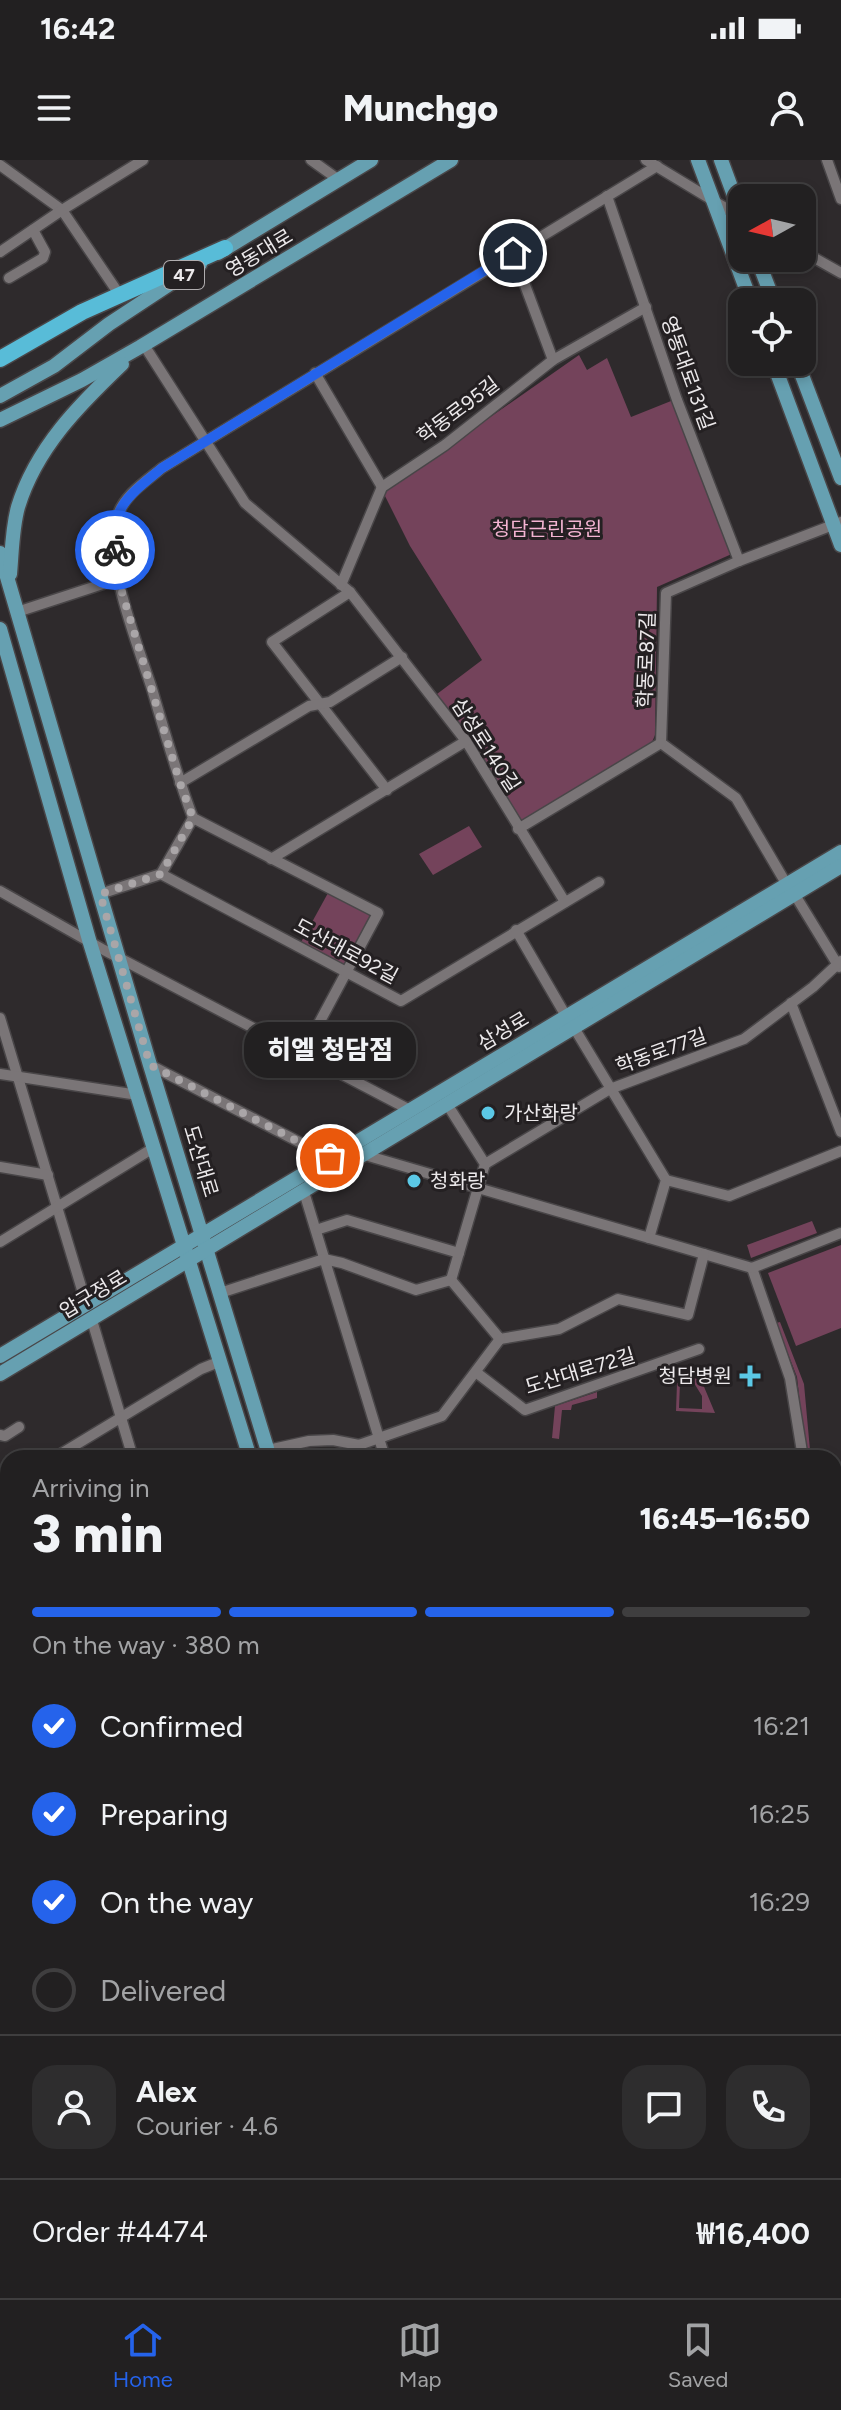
<!DOCTYPE html>
<html lang="en">
<head>
<meta charset="utf-8">
<style>
  body { margin:0; font-family:Figtree,"Noto Sans KR",sans-serif; background:#2e2d2e; color:#f1f3f6; height:100vh; display:flex; flex-direction:column; font-size:30px; white-space:nowrap }
  * { box-sizing:border-box; margin:0 }
  p { font-size:26px; color:#a2a3a5 }
  .icon { flex:none; width:44px; height:44px; fill:none; stroke:currentColor; stroke-width:2; stroke-linecap:round; stroke-linejoin:round }
  .map { position:relative; flex:1; overflow:hidden }
  .side { position:absolute; left:0px; top:1290px; width:842px; height:848px; display:flex; flex-direction:column; background:#222021; border-radius:24px 24px 0 0; box-shadow:0 4px 12px #0003,0 0 0 2px #3f3e3f }
  .side>* { flex:none }
  .needle { width:52px; rotate:262deg }
  .controls { position:absolute; left:728px; top:24px; display:grid; gap:16px }
  .controls a { display:grid; place-items:center; width:88px; height:88px; border-radius:16px; background:#222021; box-shadow:0 4px 12px #0003,0 0 0 2px #3f3e3f; font-size:40px }
  .pin { position:absolute; display:grid; place-items:center; width:68px; height:68px; color:#fff; margin:-34px; border:4px solid #fff; border-radius:50%; box-shadow:0 2px 8px #0007 }
  .courier { position:absolute; display:grid; place-items:center; width:80px; height:80px; margin:-40px; border:6px solid #2563eb; border-radius:50%; background:#fff; color:#222; box-shadow:0 2px 10px #0007 }
  .bubble { position:absolute; height:56px; border-radius:24px; background:#222021; box-shadow:0 4px 12px #0003,0 0 0 2px #3f3e3f; font-size:26px; font-weight:800; line-height:56px; text-align:center }
  .headline em { font-style:normal; font-weight:800 }
  .headline div { display:flex; flex-direction:column-reverse }
  .headline { display:flex; align-items:center; justify-content:space-between; height:136px; padding:0 32px }
  h1 { font-size:52px; font-weight:800; line-height:60px }
  .bar { display:grid; grid-template-columns:repeat(4,1fr); gap:12px 8px; align-content:center; height:96px; padding:0 32px }
  .bar i { height:10px; border-radius:6px; background:#3f3e3f }
  .bar .current { background:#2563eb }
  .bar p { grid-column:span 4 }
  .line { display:flex; align-items:center; gap:20px; padding:0 32px; border-top:2px solid #3f3e3f }
  .line div { flex:1 }
  .round { display:grid; place-items:center; flex:none; width:84px; height:84px; border-radius:24px; background:#2e2d2e }
  ol { padding:0 32px; list-style:none }
  li { display:flex; align-items:center; gap:24px; height:88px }
  li p { margin-inline-start:auto }
  li .icon { padding:8px; border-radius:50%; background:#2563eb; color:#fff; stroke-width:4 }
  li:last-child { color:#a2a3a5 }
  li i { width:44px; height:44px; border:4px solid #3f3e3f; border-radius:50% }
  .status { display:flex; justify-content:space-between; align-items:center; height:56px; padding:0 40px; background:#222021; direction:ltr }
  .status svg { height:22px; fill:currentColor }
  header { display:flex; justify-content:space-between; align-items:center; height:104px; padding:0 32px; background:#222021; font-size:36px; font-weight:800 }
  .tab-bar { display:flex; justify-content:space-around; align-items:center; height:112px; border-top:2px solid #3f3e3f; background:#222021; font-size:22px; color:#a2a3a5 }
  .tab-bar a { display:grid; justify-items:center; gap:4px }
  .tab-bar .current { color:#2563eb }
  .map>svg:first-child { display:block }
</style>
</head>
<body>
<div class="status"><b>16:42</b><svg viewBox="0 0 49 12"><path d="M0 12V9h3v3zM5 12V6h3v6zM10 12V3h3v9zM15 12V0h3v12zM26 1h20v11H26zM47 4h2v5h-2z"/></svg></div>
<header><svg class="icon" aria-label="menu" viewBox="0 0 24 24"><path d="M4 6h16M4 12h16M4 18h16"/></svg>Munchgo<svg class="icon" aria-label="person" viewBox="0 0 24 24"><circle cx="12" cy="8" r="4"/><path d="M4 21q1-7 8-7t8 7"/></svg></header>
<div class="map">
<svg width="841" height="2138" viewBox="0 0 841 2138">
  <rect width="100%" height="100%" fill="#2e2a2c"/>
  <g fill="#74435b">
    <path d="M579,195L587,210L607,198L631,257L676,239L734,393L657,427L655,575L650,587L524,661L517,657L476,586L437,534L482,500L410,386L383,332Z"/>
    <path d="M469,666L482,687L433,715L419,694Z"/>
    <path d="M328,733L369,754L370,760L346,804H338L300,784Z"/>
    <path d="M812,1061L817,1073L751,1098L747,1085Z"/>
    <path d="M841,1085V1168L796,1186L768,1113Z"/>
    <path d="M780,1162L804,1224L810,1290L806,1298L797,1217L776,1163Z"/>
    <path d="M697,1210L715,1253L676,1251L677,1223H680L679,1248L702,1249V1236L694,1223H685V1218H697Z"/>
    <path d="M597,1232V1238L572,1245L571,1250H562L559,1279L552,1278L555,1246Z"/>
    <path d="M834,1552H841V1796L834,1802Z"/>
  </g>
  <g fill="none" stroke-linecap="round" stroke-linejoin="round">
    <g stroke="#494648" stroke-width="13">
      <g id="minor">
        <path d="M311,0L339,20"/>
        <path d="M646,0L742,58"/>
        <path d="M827,0L841,39"/>
        <path d="M0,5L62,50L119,134"/>
        <path d="M607,36L677,240L739,401"/>
        <path d="M802,91L841,113"/>
        <path d="M0,92L62,50L143,0"/>
        <path d="M513,93L553,200"/>
        <path d="M9,118L43,98L45,92L33,70"/>
        <path d="M144,185L245,343L350,432L466,581L565,742"/>
        <path d="M315,213L382,327"/>
        <path d="M341,425L382,327L445,285L553,200L646,147"/>
        <path d="M350,432L272,482L387,630"/>
        <path d="M17,452L118,419"/>
        <path d="M661,583L666,433L739,401L841,362"/>
        <path d="M661,583L736,638L787,725"/>
        <path d="M180,623L309,546L330,542L402,497"/>
        <path d="M193,658L378,753L303,893"/>
        <path d="M518,669L661,583"/>
        <path d="M271,699L466,581"/>
        <path d="M161,714L193,658C177,616 165,573 152,529C138,485 103,400 117,357C124,335 145,322 162,308L657,6"/>
        <path d="M0,731L104,790L410,950"/>
        <path d="M100,734L161,714L401,841L599,722"/>
        <path d="M795,735L839,807"/>
        <path d="M516,770L566,856"/>
        <path d="M791,843L841,972"/>
        <path d="M0,858L86,1143"/>
        <path d="M573,866L666,1020L649,1078"/>
        <path d="M150,905L330,998"/>
        <path d="M0,914L138,935"/>
        <path d="M447,944L485,1004L451,1120"/>
        <path d="M365,995L752,1108"/>
        <path d="M485,1004L610,929L744,879L813,827L841,801"/>
        <path d="M0,1007L48,1015"/>
        <path d="M666,1020L729,1036L841,991"/>
        <path d="M304,1032L385,1298"/>
        <path d="M316,1070L347,1060L459,1093"/>
        <path d="M0,1082L155,987"/>
        <path d="M752,1108L790,1218L803,1298"/>
        <path d="M752,1108L841,1073"/>
        <path d="M451,1120L500,1179L559,1169L618,1139L688,1155L704,1094"/>
        <path d="M220,1133L324,1099L342,1103L416,1130L451,1120"/>
        <path d="M91,1157L133,1298"/>
        <path d="M477,1213L525,1250L699,1189"/>
        <path d="M0,1275L5,1276L19,1267"/>
        <path d="M268,1290L309,1281L333,1280L359,1285L442,1256L500,1179"/>
        <path d="M54,1298L201,1209L221,1201"/>
        <path d="M488,1298L497,1296L529,1298"/>
        <path d="M834,1323H841"/>
        <path d="M0,1335L8,1328"/>
        <path d="M0,1393L8,1394"/>
        <path d="M834,1444L841,1445"/>
        <path d="M0,1472L8,1473"/>
        <path d="M0,1597L8,1598"/>
        <path d="M0,1780L8,1781"/>
        <path d="M0,1885L8,1886"/>
        <path d="M834,2010L841,2007"/>
        <path d="M0,2094L8,2095"/>
        <path d="M247,2130L249,2138"/>
        <path d="M269,2130L329,2138"/>
        <path d="M674,2130L678,2138"/>
        <path d="M785,2130L789,2138"/>
        <path d="M69,2138L70,2130"/>
        <path d="M156,2138L157,2130"/>
        <path d="M552,2138L570,2130"/>
      </g>
    </g>
    <g stroke="#494648" stroke-width="17">
      <g id="major">
        <path d="M698,0L751,142"/>
        <path d="M721,0L742,57"/>
        <path d="M218,93L371,0"/>
        <path d="M757,98L774,142"/>
        <path d="M773,202L841,385"/>
        <path d="M797,202L841,318"/>
        <path d="M0,236L54,206L109,164L200,104"/>
        <path d="M0,260L82,220L140,187L451,0"/>
        <path d="M0,393L150,905L270,1298"/>
        <path d="M10,414C12,392 12,369 18,347C36,288 79,245 122,204"/>
        <path d="M0,469L90,783L250,1298"/>
        <path d="M0,1196L841,692"/>
        <path d="M0,1214L841,706"/>
        <path d="M834,1891L841,1888"/>
        <path d="M0,1984L8,1985"/>
        <path d="M527,2130L531,2138"/>
        <path d="M546,2130L551,2138"/>
      </g>
    </g>
    <g stroke="#494648" stroke-width="19">
      <path id="highway" d="M0,199L82,152L225,88"/>
    </g>
    <use href="#minor" stroke="#7a7577" stroke-width="10"/>
    <use href="#major" stroke="#66a0b1" stroke-width="14"/>
    <use href="#highway" stroke="#58bcd8" stroke-width="16"/>
  </g>
  <g fill="none" stroke-linecap="round" stroke-linejoin="round">
    <path stroke="#aaa6a8" stroke-width="8" stroke-dasharray="0 14.4" d="M115,390L118,419L180,623L193,658L161,714L100,734L150,905L330,998"/>
    <path stroke="#2563eb" stroke-width="10" d="M115,390C109,347 132,333 162,308L513,93"/>
  </g>
  <g fill="#5bc8e6" stroke="#242022" stroke-width="3">
    <circle cx="488" cy="953" r="8"/>
    <circle cx="414" cy="1021" r="8"/>
    <path d="M746 1204h8v8h8v8h-8v8h-8v-8h-8v-8h8z"/>
  </g>
  <g text-anchor="middle" dominant-baseline="central" stroke-width="6" stroke-linejoin="round" paint-order="stroke">
    <rect fill="#242022" stroke="#b0adaf" stroke-width="2" x="164" y="101" width="40" height="28" rx="6"/>
    <g font-size="18" font-weight="bold" fill="#ece9eb">
      <text x="184" y="115">47</text>
    </g>
    <g font-size="20" fill="#ece9eb" stroke="#242022">
      <text transform="translate(259 93) rotate(-31)">영동대로</text>
      <text transform="translate(688 213) rotate(70)">영동대로131길</text>
      <text transform="translate(458 250) rotate(-37)">학동로95길</text>
      <text transform="translate(646 500) rotate(-88)">학동로87길</text>
      <text transform="translate(486 585) rotate(57)">삼성로140길</text>
      <text transform="translate(346 791) rotate(28)">도산대로92길</text>
      <text transform="translate(503 871) rotate(-31)">삼성로</text>
      <text transform="translate(661 891) rotate(-20)">학동로77길</text>
      <text transform="translate(201 1001) rotate(73)">도산대로</text>
      <text transform="translate(93 1134) rotate(-31)">압구정로</text>
      <text transform="translate(580 1211) rotate(-17)">도산대로72길</text>
    </g>
    <g font-size="20" fill="#f4b4d2" stroke="#242022">
      <text x="547" y="369">청담근린공원</text>
    </g>
    <g font-size="20" fill="#ece9eb" stroke="#242022" text-anchor="start">
      <text x="504" y="953">가산화랑</text>
      <text x="430" y="1021">청화랑</text>
      <text x="732" y="1216" text-anchor="end">청담병원</text>
    </g>
  </g>
</svg>
<div class="controls">
<a><svg class="needle" viewBox="-14 -14 28 28"><path d="M0-13l5 13h-10z" fill="#e53935"/><path d="M0 13l5-13h-10z" fill="#a2a3a5"/></svg></a>
<a><svg class="icon" aria-label="locate" viewBox="0 0 24 24"><circle cx="12" cy="12" r="6"/><path d="M12 2v4M12 18v4M2 12h4M18 12h4"/></svg></a>
</div>
<div class="pin" style="left:330px;top:998px;background:#ea580c"><svg class="icon" aria-label="bag" viewBox="0 0 24 24"><path d="M5 8h14l-1 12H6zM9 8a3 3 0 0 1 6 0"/></svg></div>
<div class="pin" style="left:513px;top:93px;background:#1f2937"><svg class="icon" aria-label="home" viewBox="0 0 24 24"><path d="M3 11l9-7 9 7M6 9v11h12V9"/></svg></div>
<div class="courier" style="left:115px;top:390px"><svg class="icon" aria-label="bike" viewBox="0 0 24 24"><circle cx="6" cy="16" r="4"/><circle cx="18" cy="16" r="4"/><path d="M6 16l4-8h5l3 8M10 8l3 8H6M13 5h3"/></svg></div>
<div class="bubble" style="left:244px;top:862px;width:172px">히엘 청담점</div>
<section class="side">
<div class="headline"><div><h1>3 min</h1><p>Arriving in</p></div><em>16:45–16:50</em></div>
<div class="bar"><i class="current"></i><i class="current"></i><i class="current"></i><i></i><p>On the way · 380 m</p></div>
<ol>
<li><svg class="icon" aria-label="check" viewBox="0 0 24 24"><path d="M5 12l5 5 9-10"/></svg>Confirmed<p>16:21</p></li>
<li><svg class="icon" aria-label="check" viewBox="0 0 24 24"><path d="M5 12l5 5 9-10"/></svg>Preparing<p>16:25</p></li>
<li><svg class="icon" aria-label="check" viewBox="0 0 24 24"><path d="M5 12l5 5 9-10"/></svg>On the way<p>16:29</p></li>
<li><i></i>Delivered</li>
</ol>
<div class="line" style="height:144px"><a class="round"><svg class="icon" aria-label="person" viewBox="0 0 24 24"><circle cx="12" cy="8" r="4"/><path d="M4 21q1-7 8-7t8 7"/></svg></a><div><b>Alex</b><p>Courier · 4.6</p></div><a class="round"><svg class="icon" aria-label="chat" viewBox="0 0 24 24"><path d="M4 5h16v11H9l-5 4z"/></svg></a><a class="round"><svg class="icon" aria-label="phone" viewBox="0 0 24 24"><path d="M5 4h4l2 5-3 2q2 4 5 5l2-3 5 2v4C11 20 4 13 5 4z"/></svg></a></div>
<div class="line" style="height:104px"><div>Order #4474</div><b>₩16,400</b></div>
</section>
</div>
<nav class="tab-bar">
<a class="current"><svg class="icon" aria-label="home" viewBox="0 0 24 24"><path d="M3 11l9-7 9 7M6 9v11h12V9"/></svg>Home</a>
<a><svg class="icon" aria-label="map" viewBox="0 0 24 24"><path d="M3 6l6-2 6 2 6-2v14l-6 2-6-2-6 2zM9 4v14M15 6v14"/></svg>Map</a>
<a><svg class="icon" aria-label="saved" viewBox="0 0 24 24"><path d="M7 4h10v16l-5-4-5 4z"/></svg>Saved</a>
</nav>
</body>
</html>
